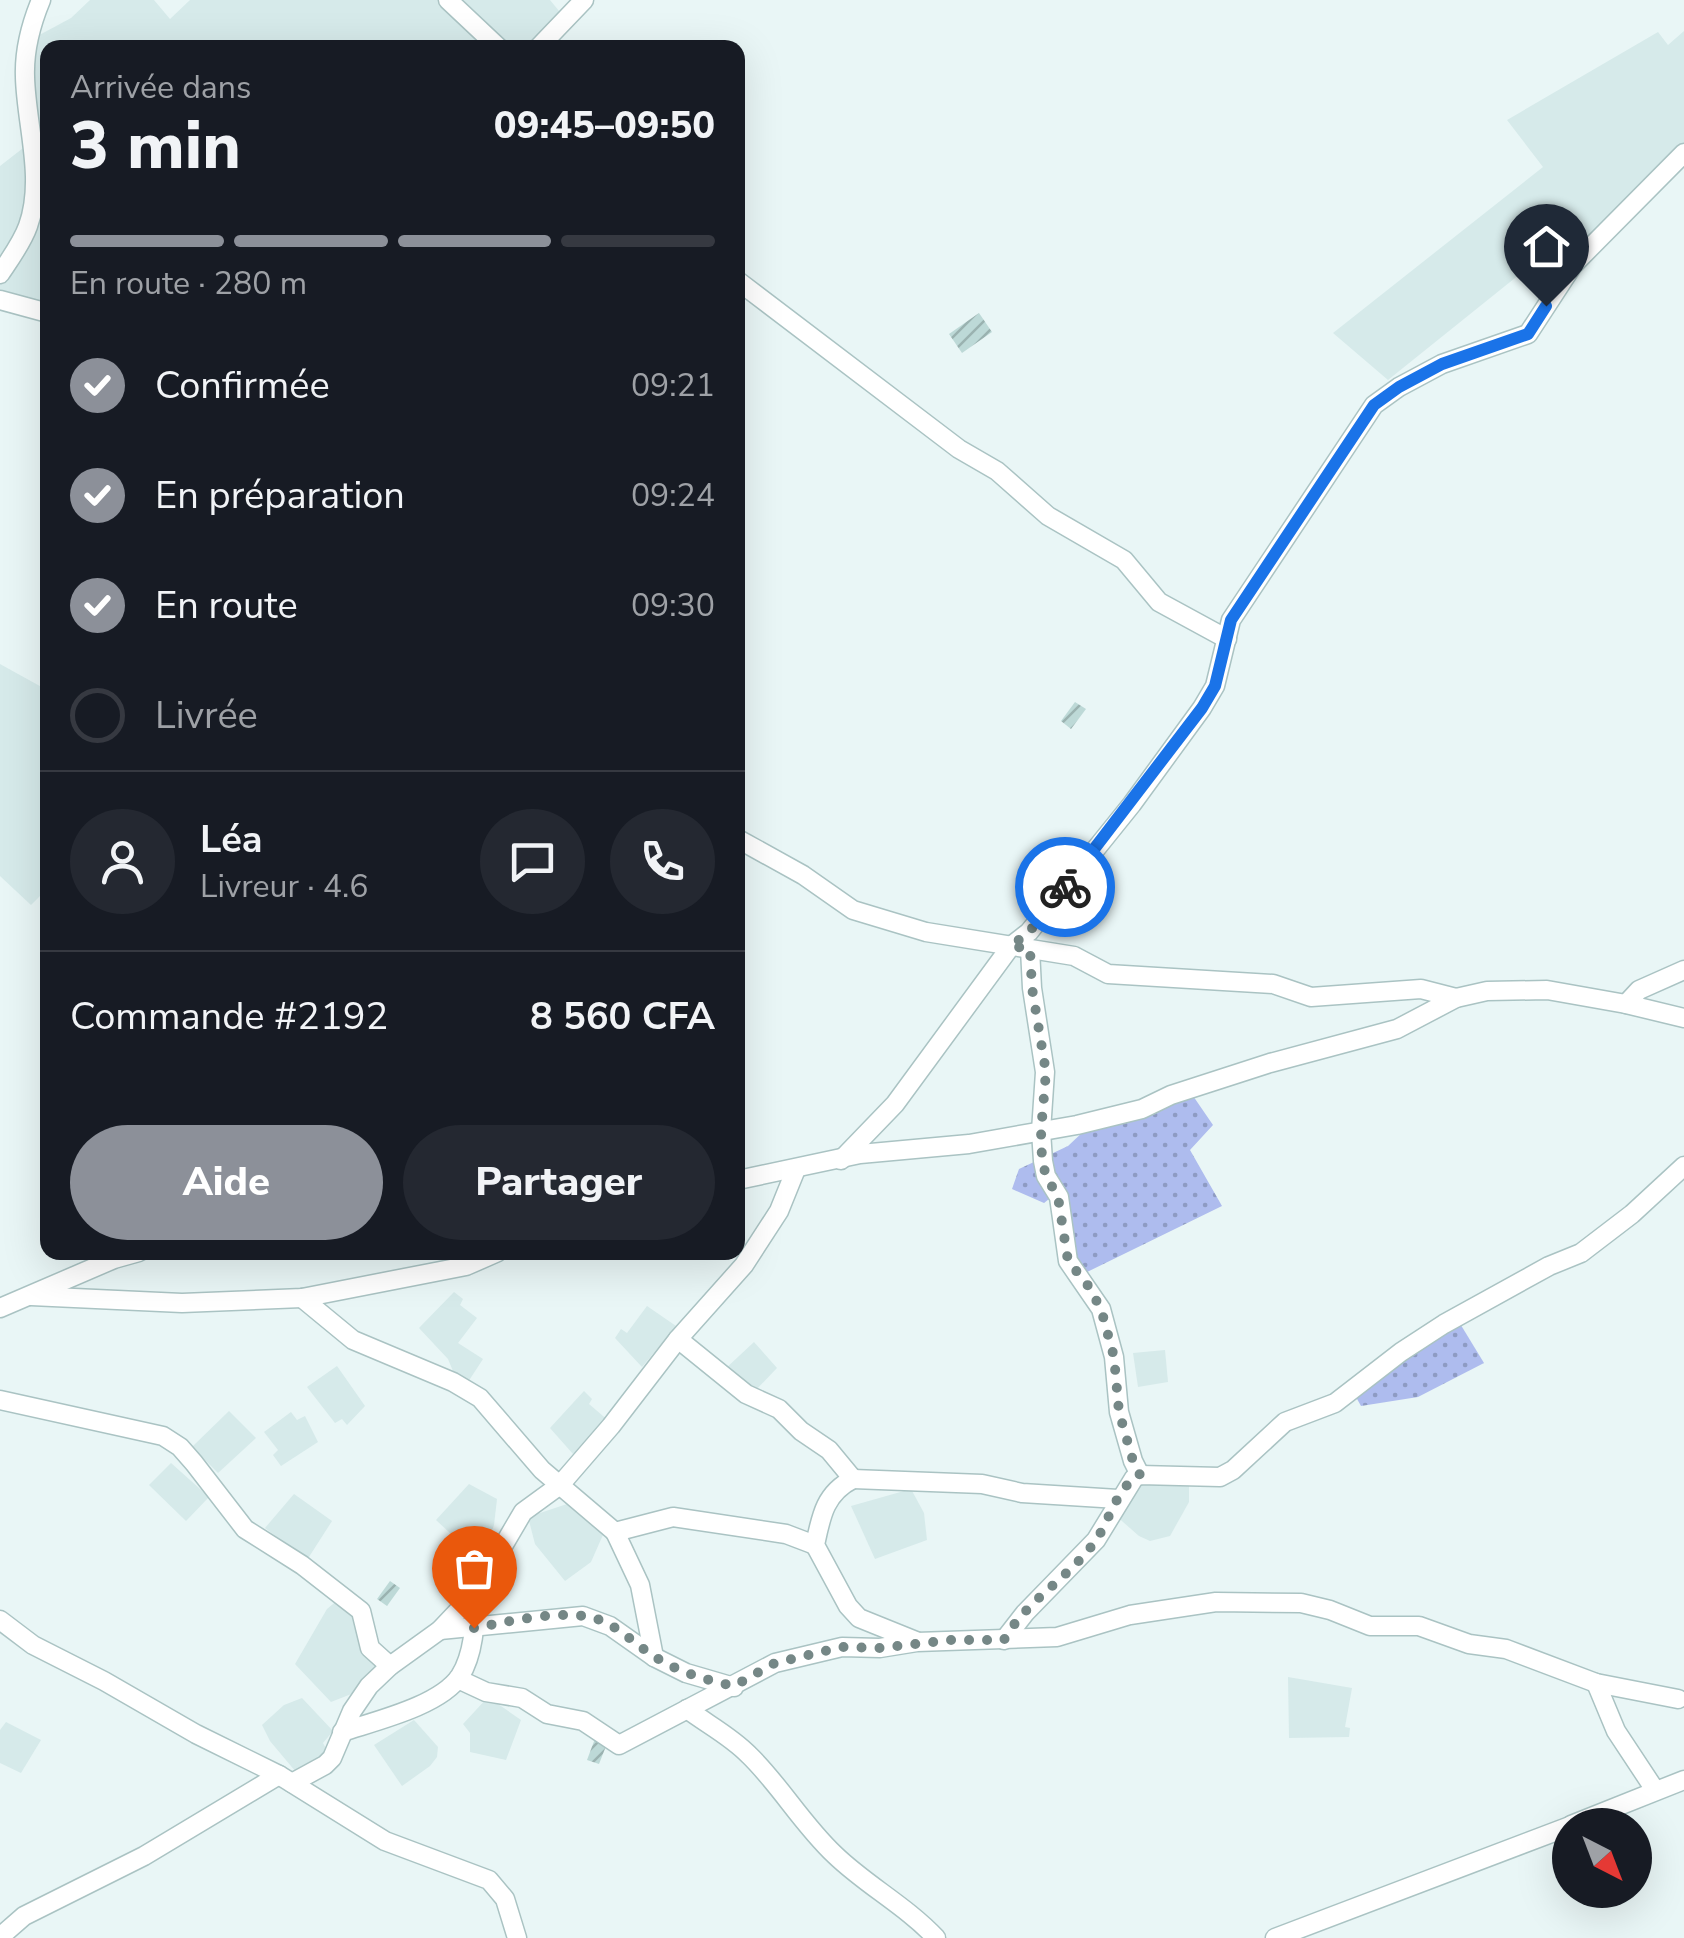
<!DOCTYPE html>
<html lang="fr">
<head>
<meta charset="utf-8">
<style>
  body { margin:0; font-family:"Nunito Sans",sans-serif; background:#242831; color:#f1f3f6; height:100vh; display:flex; flex-direction:column; font-size:38px; white-space:nowrap }
  * { box-sizing:border-box; margin:0 }
  p { font-size:32px; color:#9ea1a6 }
  .icon { flex:none; width:55px; height:55px; fill:none; stroke:currentColor; stroke-width:2; stroke-linecap:round; stroke-linejoin:round }
  .map { position:relative; flex:1; overflow:hidden }
  .panel { position:absolute; left:40px; top:40px; width:705px; height:1220px; display:flex; flex-direction:column; background:#171b24; border-radius:20px; box-shadow:0 10px 40px #0002 }
  .panel>* { flex:none }
  .needle { width:65px; rotate:138deg }
  .controls { position:absolute; left:1552px; top:1808px; display:grid; gap:20px }
  .controls a { display:grid; place-items:center; width:100px; height:100px; border-radius:50%; background:#171b24; box-shadow:0 10px 40px #0002; font-size:50px }
  .pin { position:absolute; display:grid; place-items:center; width:85px; height:85px; color:#fff; margin:-102px -42px; border-radius:50% 50% 50% 0; rotate:-45deg; box-shadow:0 0 10px #0007 }
  .pin .icon { rotate:45deg }
  .courier { position:absolute; display:grid; place-items:center; width:100px; height:100px; margin:-50px; border:8px solid #1a73e8; border-radius:50%; background:#fff; color:#222; box-shadow:0 2px 12px #0007 }
  .headline em { font-style:normal; font-weight:800 }
  .headline div { display:flex; flex-direction:column-reverse }
  .headline { display:flex; align-items:center; justify-content:space-between; height:170px; padding:0 30px }
  h1 { font-size:65px; font-weight:800; line-height:75px }
  .bar { display:grid; grid-template-columns:repeat(4,1fr); gap:15px 10px; align-content:center; height:120px; padding:0 30px }
  .bar i { height:12px; border-radius:8px; background:#363941 }
  .bar .active { background:#8c9099 }
  .bar p { grid-column:span 4 }
  .line { display:flex; align-items:center; gap:25px; padding:0 30px; border-top:2px solid #363941 }
  .line div { flex:1 }
  .round { display:grid; place-items:center; flex:none; width:105px; height:105px; border-radius:52px; background:#242831 }
  ol { padding:0 30px; list-style:none }
  li { display:flex; align-items:center; gap:30px; height:110px }
  li p { margin-inline-start:auto }
  li .icon { padding:10px; border-radius:50%; background:#8c9099; color:#fff; stroke-width:4 }
  li:last-child { color:#9ea1a6 }
  li i { width:55px; height:55px; border:5px solid #363941; border-radius:50% }
  .action { display:flex; gap:20px; margin-top:auto; padding:20px 30px }
  .action a { flex:1; height:115px; border-radius:60px; background:#8c9099; color:#fff; font-size:40px; font-weight:800; line-height:115px; text-align:center }
  .action a+a { background:#242831; color:#f1f3f6 }
  .map>svg:first-child { display:block }
</style>
</head>
<body>
<div class="map">
<svg width="1684" height="1938" viewBox="0 0 1684 1938">
  <defs>
    <pattern id="grass-dots" width="8" height="8" patternUnits="userSpaceOnUse" patternTransform="scale(2.5)"><rect width="8" height="8" fill="#aebcee"/><path d="M2 2h.1M6 6h.1" fill="none" stroke="#8e9bc3" stroke-width="1.8" stroke-linecap="round"/></pattern>
    <pattern id="building-hatch" width="6" height="6" patternUnits="userSpaceOnUse" patternTransform="scale(2.5)"><rect width="6" height="6" fill="#bdd9d7"/><path d="M-1 1l2-2M0 6l6-6M5 7l2-2" fill="none" stroke="#9ab2b0"/></pattern>
  </defs>
  <rect width="100%" height="100%" fill="#e9f6f6"/>
  <g fill="#d6eaea">
    <path d="M90,0H154L170,19L190,0H550L564,17L535,47L48,48L47,308L0,297V166L36,138L32,39L71,18Z"/>
    <path d="M1684,31V153L1557,287L1535,293L1520,274L1388,380L1333,333L1543,167L1507,120L1658,32L1668,45Z"/>
    <path d="M0,664L47,690V889L31,905L0,876Z"/>
    <path d="M454,1292L463,1299L460,1305L477,1318L458,1343L483,1359L468,1382L455,1376L448,1359L419,1328Z"/>
    <path d="M647,1306L676,1326L642,1367L615,1338L621,1329L627,1333Z"/>
    <path d="M754,1342L777,1368L753,1393L724,1370Z"/>
    <path d="M1165,1350L1168,1382L1138,1387L1133,1353Z"/>
    <path d="M337,1366L365,1406L347,1425L342,1419L335,1423L307,1387Z"/>
    <path d="M584,1391L592,1399L589,1404L610,1422L573,1454L550,1428Z"/>
    <path d="M229,1411L256,1438L218,1473L192,1447Z"/>
    <path d="M291,1412L297,1420L305,1416L318,1442L281,1466L273,1455L278,1450L264,1432Z"/>
    <path d="M171,1463L209,1497L186,1521L149,1485Z"/>
    <path d="M1135,1479L1189,1483V1502L1170,1536L1150,1541L1139,1536L1114,1514Z"/>
    <path d="M469,1484L497,1499L494,1525L485,1551L450,1533L436,1520Z"/>
    <path d="M911,1489L924,1513L927,1540L875,1559L851,1506Z"/>
    <path d="M294,1494L332,1521L307,1560L265,1528Z"/>
    <path d="M576,1501L577,1512L606,1528L591,1562L565,1581L535,1544L528,1517Z"/>
    <path d="M339,1599L363,1619L358,1643L383,1668L359,1691L331,1702L295,1664L327,1609Z"/>
    <path d="M1288,1677L1352,1688L1345,1727L1350,1728L1349,1737L1289,1738Z"/>
    <path d="M488,1697L521,1720L506,1760L470,1752V1733L463,1724Z"/>
    <path d="M302,1698L333,1731L323,1743L330,1756L296,1772L270,1741L262,1725L284,1705Z"/>
    <path d="M414,1720L438,1747L437,1757L430,1766L402,1786L374,1745Z"/>
    <path d="M6,1722L41,1740L21,1773L0,1763V1730Z"/>
  </g>
  <g fill="url(#grass-dots)">
    <path d="M1189,1090L1213,1125L1190,1150L1222,1206L1083,1274L1073,1259L1059,1191L1044,1203L1012,1189L1019,1169L1068,1146L1084,1131Z"/>
    <path d="M1456,1317L1484,1363L1418,1397L1361,1406L1352,1390Z"/>
  </g>
  <g fill="url(#building-hatch)">
    <path d="M979,313L992,332L962,353L949,334Z"/>
    <path d="M1075,702L1086,709L1071,729L1061,721Z"/>
    <path d="M390,1581L400,1588L387,1606L377,1599Z"/>
    <path d="M596,1736L608,1741L599,1764L587,1760Z"/>
  </g>
  <g fill="none" stroke-linecap="round" stroke-linejoin="round">
    <g stroke="#aac3c3" stroke-width="21">
      <g id="minor">
        <path d="M448,0L499,48"/>
        <path d="M538,48L584,0"/>
        <path d="M0,274C10,259 22,243 28,226C45,179 26,124 25,77C24,50 31,24 41,0"/>
        <path d="M738,281L959,449L997,471L1048,516L1124,560L1159,602L1227,639"/>
        <path d="M0,300L48,313"/>
        <path d="M738,839L803,875L853,910L926,932L1074,956L1108,974L1273,984L1311,997L1421,989L1456,998"/>
        <path d="M1030,949L1032,988L1045,1072L1041,1131L1043,1161L1046,1176L1059,1197L1068,1261L1101,1309L1114,1357L1119,1412L1133,1461L1140,1475"/>
        <path d="M1626,1004L1639,990L1684,970"/>
        <path d="M841,1160L895,1104L1011,946L1029,932L1132,804L1202,708L1215,686L1231,620L1374,405L1399,387L1442,364L1528,334L1573,265L1684,153"/>
        <path d="M738,1180L860,1154L969,1144L1077,1125L1142,1109L1171,1095L1270,1063L1397,1029L1456,998L1487,991L1547,990L1626,1004L1684,1018"/>
        <path d="M31,1296L182,1303L302,1298L466,1266L498,1252"/>
        <path d="M302,1298L353,1340L453,1382L480,1398L542,1470L615,1532L673,1517L786,1534L815,1545"/>
        <path d="M0,1308L114,1259L139,1252"/>
        <path d="M678,1339L746,1394L779,1409L801,1431L829,1450L853,1479C825,1493 821,1516 815,1545L848,1606L859,1618L916,1641"/>
        <path d="M0,1400L163,1436L180,1447L194,1463L245,1529L302,1565L361,1611L370,1648L390,1666"/>
        <path d="M853,1479L982,1484L1022,1493L1118,1499"/>
        <path d="M615,1532L640,1585L654,1657"/>
        <path d="M0,1620L33,1645L104,1681L196,1734L279,1775L385,1841L489,1880L505,1899L517,1938"/>
        <path d="M440,1630L583,1616L610,1626L654,1657L686,1673L734,1687"/>
        <path d="M1004,1640L1025,1613L1096,1540L1134,1478L1140,1475L1220,1477L1233,1470L1285,1422L1335,1403L1401,1352L1444,1324L1549,1266L1581,1253L1632,1214L1684,1166"/>
        <path d="M458,1679L486,1692L522,1698L547,1714L583,1721L619,1745L775,1663L842,1647L880,1648L917,1642L1057,1637L1130,1615L1216,1602L1301,1603L1330,1610L1370,1626H1419L1469,1644L1506,1649L1596,1683L1678,1699"/>
        <path d="M1596,1683L1616,1731L1655,1790"/>
        <path d="M687,1709C707,1724 732,1737 749,1755C780,1785 802,1824 835,1855C866,1885 906,1906 936,1938"/>
        <path d="M342,1732C375,1721 440,1706 460,1676C475,1652 475,1619 476,1592"/>
        <path d="M292,1783L325,1765L332,1758L352,1711L369,1686L390,1666L440,1630L476,1592L523,1512L560,1485L611,1426L678,1339L744,1265L779,1211L796,1169"/>
        <path d="M1571,1825L1684,1780"/>
        <path d="M0,1937L24,1916L144,1856L279,1775"/>
        <path d="M1275,1938L1570,1826"/>
      </g>
    </g>
    <use href="#minor" stroke="#fff" stroke-width="18"/>
  </g>
  <g fill="none" stroke-linecap="round" stroke-linejoin="round">
    <path stroke="#758786" stroke-width="10" stroke-dasharray="0 18" d="M474,1628C507,1622 565,1608 597,1619C618,1626 636,1645 655,1657C679,1672 706,1680 734,1686L775,1663L842,1647L880,1648L951,1640H1004C1026,1600 1071,1577 1096,1540C1110,1520 1117,1486 1140,1475L1133,1461L1119,1412L1114,1357L1101,1309L1087,1284L1068,1261L1058,1197L1046,1176L1042,1160L1041,1131L1046,1072L1032,988L1030,949L1011,946L1029,932L1065,887"/>
    <path stroke="#1a73e8" stroke-width="12" d="M1065,887L1202,708L1215,686L1231,620L1374,405L1399,387L1442,364L1528,334L1546,306"/>
  </g>
</svg>
<div class="controls">
<a><svg class="needle" viewBox="-14 -14 28 28"><path d="M0-13l5 13h-10z" fill="#e53935"/><path d="M0 13l5-13h-10z" fill="#9ea1a6"/></svg></a>
</div>
<div class="pin" style="left:474px;top:1628px;background:#ea580c"><svg class="icon" aria-label="bag" viewBox="0 0 24 24"><path d="M5 8h14l-1 12H6zM9 8a3 3 0 0 1 6 0"/></svg></div>
<div class="pin" style="left:1546px;top:306px;background:#1f2937"><svg class="icon" aria-label="home" viewBox="0 0 24 24"><path d="M3 11l9-7 9 7M6 9v11h12V9"/></svg></div>
<div class="courier" style="left:1065px;top:887px"><svg class="icon" aria-label="bike" viewBox="0 0 24 24"><circle cx="6" cy="16" r="4"/><circle cx="18" cy="16" r="4"/><path d="M6 16l4-8h5l3 8M10 8l3 8H6M13 5h3"/></svg></div>
<section class="panel">
<div class="headline"><div><h1>3 min</h1><p>Arrivée dans</p></div><em>09:45–09:50</em></div>
<div class="bar"><i class="active"></i><i class="active"></i><i class="active"></i><i></i><p>En route · 280 m</p></div>
<ol>
<li><svg class="icon" aria-label="check" viewBox="0 0 24 24"><path d="M5 12l5 5 9-10"/></svg>Confirmée<p>09:21</p></li>
<li><svg class="icon" aria-label="check" viewBox="0 0 24 24"><path d="M5 12l5 5 9-10"/></svg>En préparation<p>09:24</p></li>
<li><svg class="icon" aria-label="check" viewBox="0 0 24 24"><path d="M5 12l5 5 9-10"/></svg>En route<p>09:30</p></li>
<li><i></i>Livrée</li>
</ol>
<div class="line" style="height:180px"><a class="round"><svg class="icon" aria-label="person" viewBox="0 0 24 24"><circle cx="12" cy="8" r="4"/><path d="M4 21q1-7 8-7t8 7"/></svg></a><div><b>Léa</b><p>Livreur · 4.6</p></div><a class="round"><svg class="icon" aria-label="chat" viewBox="0 0 24 24"><path d="M4 5h16v11H9l-5 4z"/></svg></a><a class="round"><svg class="icon" aria-label="phone" viewBox="0 0 24 24"><path d="M5 4h4l2 5-3 2q2 4 5 5l2-3 5 2v4C11 20 4 13 5 4z"/></svg></a></div>
<div class="line" style="height:130px"><div>Commande #2192</div><b>8 560 CFA</b></div>
<div class="action"><a>Aide</a><a>Partager</a></div>
</section>
</div>
</body>
</html>
